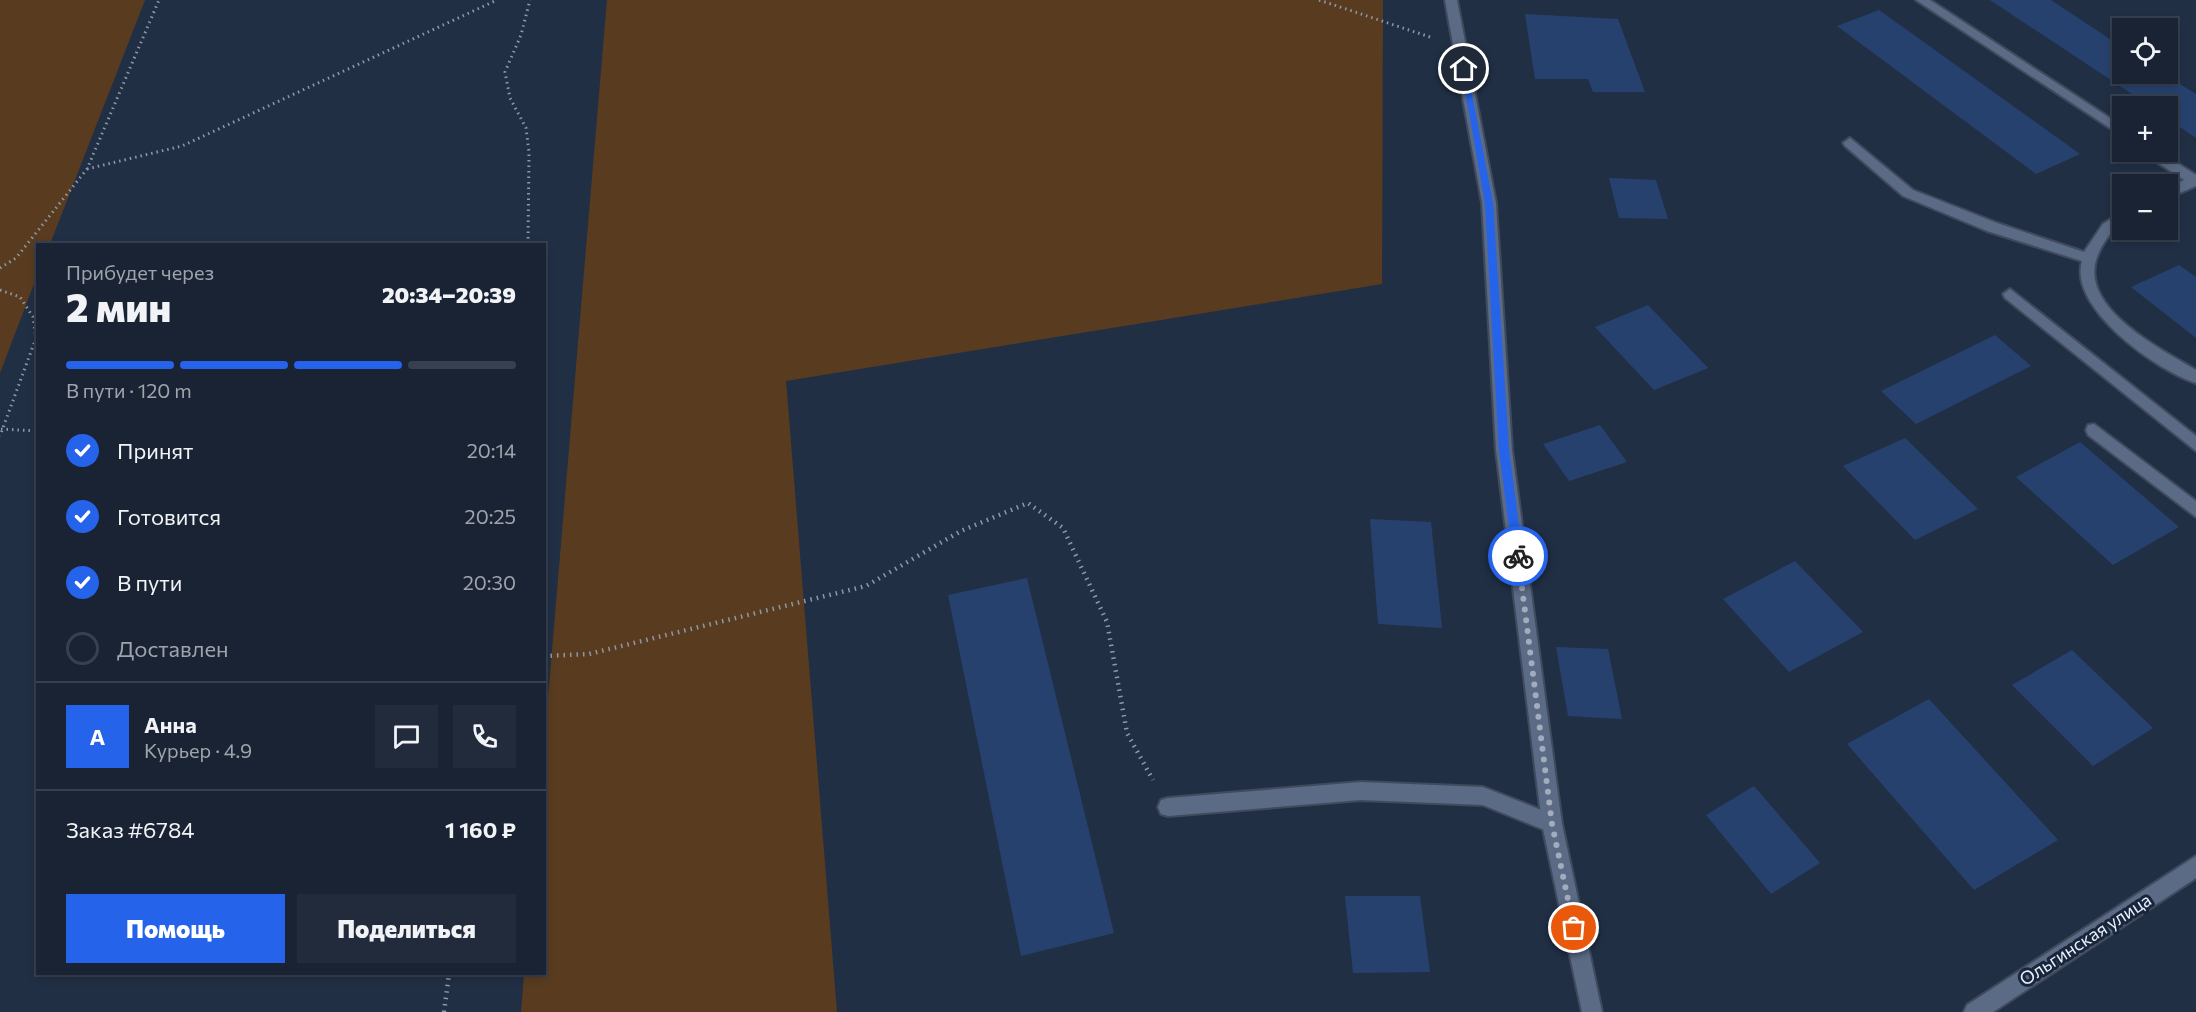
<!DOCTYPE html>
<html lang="ru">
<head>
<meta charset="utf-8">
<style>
  body { margin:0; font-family:Commissioner,sans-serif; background:#222b3c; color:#f1f3f6; height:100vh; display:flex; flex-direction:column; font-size:22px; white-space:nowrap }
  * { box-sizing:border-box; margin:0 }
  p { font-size:20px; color:#9fa4ac }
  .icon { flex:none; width:33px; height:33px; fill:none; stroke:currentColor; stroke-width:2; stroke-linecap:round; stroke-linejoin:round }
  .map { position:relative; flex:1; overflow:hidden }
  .details { position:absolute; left:36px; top:243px; width:510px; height:732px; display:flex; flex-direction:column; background:#192334; border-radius:0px; box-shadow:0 3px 9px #0003,0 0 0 2px #37404f }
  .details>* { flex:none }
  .controls { position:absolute; left:2112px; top:18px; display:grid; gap:12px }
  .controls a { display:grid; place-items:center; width:66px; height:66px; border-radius:0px; background:#192334; box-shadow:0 3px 9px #0003,0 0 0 2px #37404f; font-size:30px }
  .pin { position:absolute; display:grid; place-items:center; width:51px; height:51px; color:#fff; margin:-26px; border:3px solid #fff; border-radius:50%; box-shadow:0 2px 6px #0007 }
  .courier { position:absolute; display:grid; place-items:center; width:60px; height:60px; margin:-30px; border:4px solid #2563eb; border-radius:50%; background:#fff; color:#222; box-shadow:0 2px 8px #0007 }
  .headline em { font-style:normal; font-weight:800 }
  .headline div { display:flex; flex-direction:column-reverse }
  .headline { display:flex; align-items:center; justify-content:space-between; height:102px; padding:0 30px }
  h1 { font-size:39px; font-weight:800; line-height:45px }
  .bar { display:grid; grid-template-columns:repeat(4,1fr); gap:9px 6px; align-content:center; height:72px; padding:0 30px }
  .bar i { height:8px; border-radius:4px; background:#37404f }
  .bar .current { background:#2563eb }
  .bar p { grid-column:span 4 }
  .line { display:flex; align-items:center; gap:15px; padding:0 30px; border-top:2px solid #37404f }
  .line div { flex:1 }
  .round { display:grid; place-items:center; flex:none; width:63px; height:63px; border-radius:0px; background:#222b3c }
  ol { padding:0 30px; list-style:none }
  li { display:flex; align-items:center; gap:18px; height:66px }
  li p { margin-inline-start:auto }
  li .icon { padding:6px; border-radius:50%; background:#2563eb; color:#fff; stroke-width:4 }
  li:last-child { color:#9fa4ac }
  li i { width:33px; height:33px; border:3px solid #37404f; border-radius:50% }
  .action { display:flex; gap:12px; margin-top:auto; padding:12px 30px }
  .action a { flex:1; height:69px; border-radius:0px; background:#2563eb; color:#fff; font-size:24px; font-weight:800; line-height:69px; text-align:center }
  .action a+a { background:#222b3c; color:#f1f3f6 }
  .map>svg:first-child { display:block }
</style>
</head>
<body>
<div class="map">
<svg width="2196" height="1012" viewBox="0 0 2196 1012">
  <rect width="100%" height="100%" fill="#212f45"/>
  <g fill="#593c1f">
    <path d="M0,0H145L50,244H38L37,276L0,373Z"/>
    <path d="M607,0H1383L1382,284L786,381L837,1012H521L524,974H544L545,733Z"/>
  </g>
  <g fill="#27416e">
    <path d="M1990,0H2051L2122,47V74H2164L2196,94V138L2168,119V106H2150Z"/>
    <path d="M1879,10L2080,154L2036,174L1837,26Z"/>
    <path d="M1525,14L1618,19L1645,92H1593L1588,79H1535Z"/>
    <path d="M1609,178L1656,180L1668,219L1619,218Z"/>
    <path d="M2179,265L2196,277V338L2131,287Z"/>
    <path d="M1648,305L1708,368L1654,390L1595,327Z"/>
    <path d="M1995,335L2031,366L1916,424L1881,391Z"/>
    <path d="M1600,425L1627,462L1569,481L1543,444Z"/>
    <path d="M1905,438L1978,509L1915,540L1843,466Z"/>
    <path d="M2080,442L2179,527L2113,565L2016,477Z"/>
    <path d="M1370,519L1431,522L1442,628L1378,624Z"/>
    <path d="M1795,561L1863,632L1789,672L1723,599Z"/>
    <path d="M1027,578L1114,933L1021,956L948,595Z"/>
    <path d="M1556,647L1608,649L1622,719L1568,716Z"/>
    <path d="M2072,650L2153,728L2093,766L2012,685Z"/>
    <path d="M1929,699L2058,840L1974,890L1847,744Z"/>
    <path d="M1754,786L1820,863L1771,894L1706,815Z"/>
    <path d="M1345,896H1420L1430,972L1353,973Z"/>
  </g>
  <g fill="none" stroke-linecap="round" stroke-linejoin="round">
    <g stroke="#404a5d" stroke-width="4">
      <g id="service">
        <path d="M1916,0H1930L2122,126V136Z"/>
        <path d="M1850,138L1913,190L1997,223L2084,252L2103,224L2122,212V223C2109,233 2101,245 2096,260C2082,310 2161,349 2196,370V383C2157,371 2068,308 2082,261L1987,231L1903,196L1845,146L1843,143Z"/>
        <path d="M2145,152H2160L2196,175V186L2168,198V188L2184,180L2146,155Z"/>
        <path d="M2010,289L2196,436V451L2005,298L2003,294Z"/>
        <path d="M2094,424L2196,501V517L2088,435L2086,430L2088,425Z"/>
        <path d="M1361,782L1483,787L1559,817L1562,824L1559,831L1552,833L1483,805L1361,800L1168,816L1161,814L1158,807L1161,800L1168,798Z"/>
      </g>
    </g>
    <g stroke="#404a5d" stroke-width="4">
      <g id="minor">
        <path d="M1445,0H1457L1496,203L1512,450L1562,824L1602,1012H1582L1542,824L1496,450L1482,203Z"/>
        <path d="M2196,856V878L1993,1012H1964L1967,1005Z"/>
      </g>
    </g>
    <g stroke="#8e98a9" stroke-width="3" stroke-dasharray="1.5 4" stroke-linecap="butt">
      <path d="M1319,0L1430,37"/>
      <path d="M87,169L182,146L497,0"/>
      <path d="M528,244L529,152L526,128L510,98L505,72L521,35L530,0"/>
      <path d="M0,268L16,258L87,169L159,0"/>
      <path d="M0,290L20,297L33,317L36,338L0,436"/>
      <path d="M1,429L38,431"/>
    </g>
    <g stroke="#8e98a9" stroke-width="4.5" stroke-dasharray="1.5 5" stroke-linecap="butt">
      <path d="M544,656L589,654L866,586L961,531L1028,503L1063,528L1107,622L1127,733L1153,780"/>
      <path d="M444,1012L449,974"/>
    </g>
    <use href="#service" fill="#5b6b85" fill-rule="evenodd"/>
    <use href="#minor" fill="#5b6b85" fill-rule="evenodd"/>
  </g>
  <path fill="#2563eb" d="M1461,67L1467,69L1493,203L1509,450L1523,556L1518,560L1513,556L1499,450L1485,203Z"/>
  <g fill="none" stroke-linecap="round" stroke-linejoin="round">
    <path stroke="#a3acbd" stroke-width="6" stroke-dasharray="0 10.8" d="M1518,556L1552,824L1574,928"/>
  </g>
  <g text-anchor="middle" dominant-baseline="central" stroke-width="6" stroke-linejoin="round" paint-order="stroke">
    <g font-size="18" fill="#e9f0fd" stroke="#18253b">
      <text transform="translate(2085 939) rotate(-33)">Ольгинская улица</text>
    </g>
  </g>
</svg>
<div class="controls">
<a><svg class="icon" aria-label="locate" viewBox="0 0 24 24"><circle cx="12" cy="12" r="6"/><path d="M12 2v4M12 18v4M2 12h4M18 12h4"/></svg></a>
<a>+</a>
<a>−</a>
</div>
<div class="pin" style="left:1574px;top:928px;background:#ea580c"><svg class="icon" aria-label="bag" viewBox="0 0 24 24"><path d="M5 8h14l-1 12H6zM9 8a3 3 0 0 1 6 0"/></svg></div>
<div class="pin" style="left:1464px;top:69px;background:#1f2937"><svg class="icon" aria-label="home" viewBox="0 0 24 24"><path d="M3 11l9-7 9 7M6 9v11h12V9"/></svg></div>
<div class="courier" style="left:1518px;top:556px"><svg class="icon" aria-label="bike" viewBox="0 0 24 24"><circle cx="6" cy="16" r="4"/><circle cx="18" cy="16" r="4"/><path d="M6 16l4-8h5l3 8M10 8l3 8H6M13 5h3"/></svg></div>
<section class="details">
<div class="headline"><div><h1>2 мин</h1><p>Прибудет через</p></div><em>20:34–20:39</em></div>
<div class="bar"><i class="current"></i><i class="current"></i><i class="current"></i><i></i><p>В пути · 120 m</p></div>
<ol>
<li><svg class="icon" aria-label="check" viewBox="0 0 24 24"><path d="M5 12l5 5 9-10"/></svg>Принят<p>20:14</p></li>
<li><svg class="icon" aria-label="check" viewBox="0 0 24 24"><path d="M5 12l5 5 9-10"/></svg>Готовится<p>20:25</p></li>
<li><svg class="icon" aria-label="check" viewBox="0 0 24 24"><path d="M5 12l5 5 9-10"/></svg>В пути<p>20:30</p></li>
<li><i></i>Доставлен</li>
</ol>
<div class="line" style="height:108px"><b class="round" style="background:#2563eb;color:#fff">А</b><div><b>Анна</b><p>Курьер · 4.9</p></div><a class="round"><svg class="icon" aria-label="chat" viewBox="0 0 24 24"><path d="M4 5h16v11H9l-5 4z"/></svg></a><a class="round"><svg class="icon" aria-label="phone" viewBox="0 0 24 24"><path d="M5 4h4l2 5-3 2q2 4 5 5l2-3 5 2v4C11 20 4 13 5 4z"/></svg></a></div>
<div class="line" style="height:78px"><div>Заказ #6784</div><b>1 160 ₽</b></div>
<div class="action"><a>Помощь</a><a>Поделиться</a></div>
</section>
</div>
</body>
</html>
